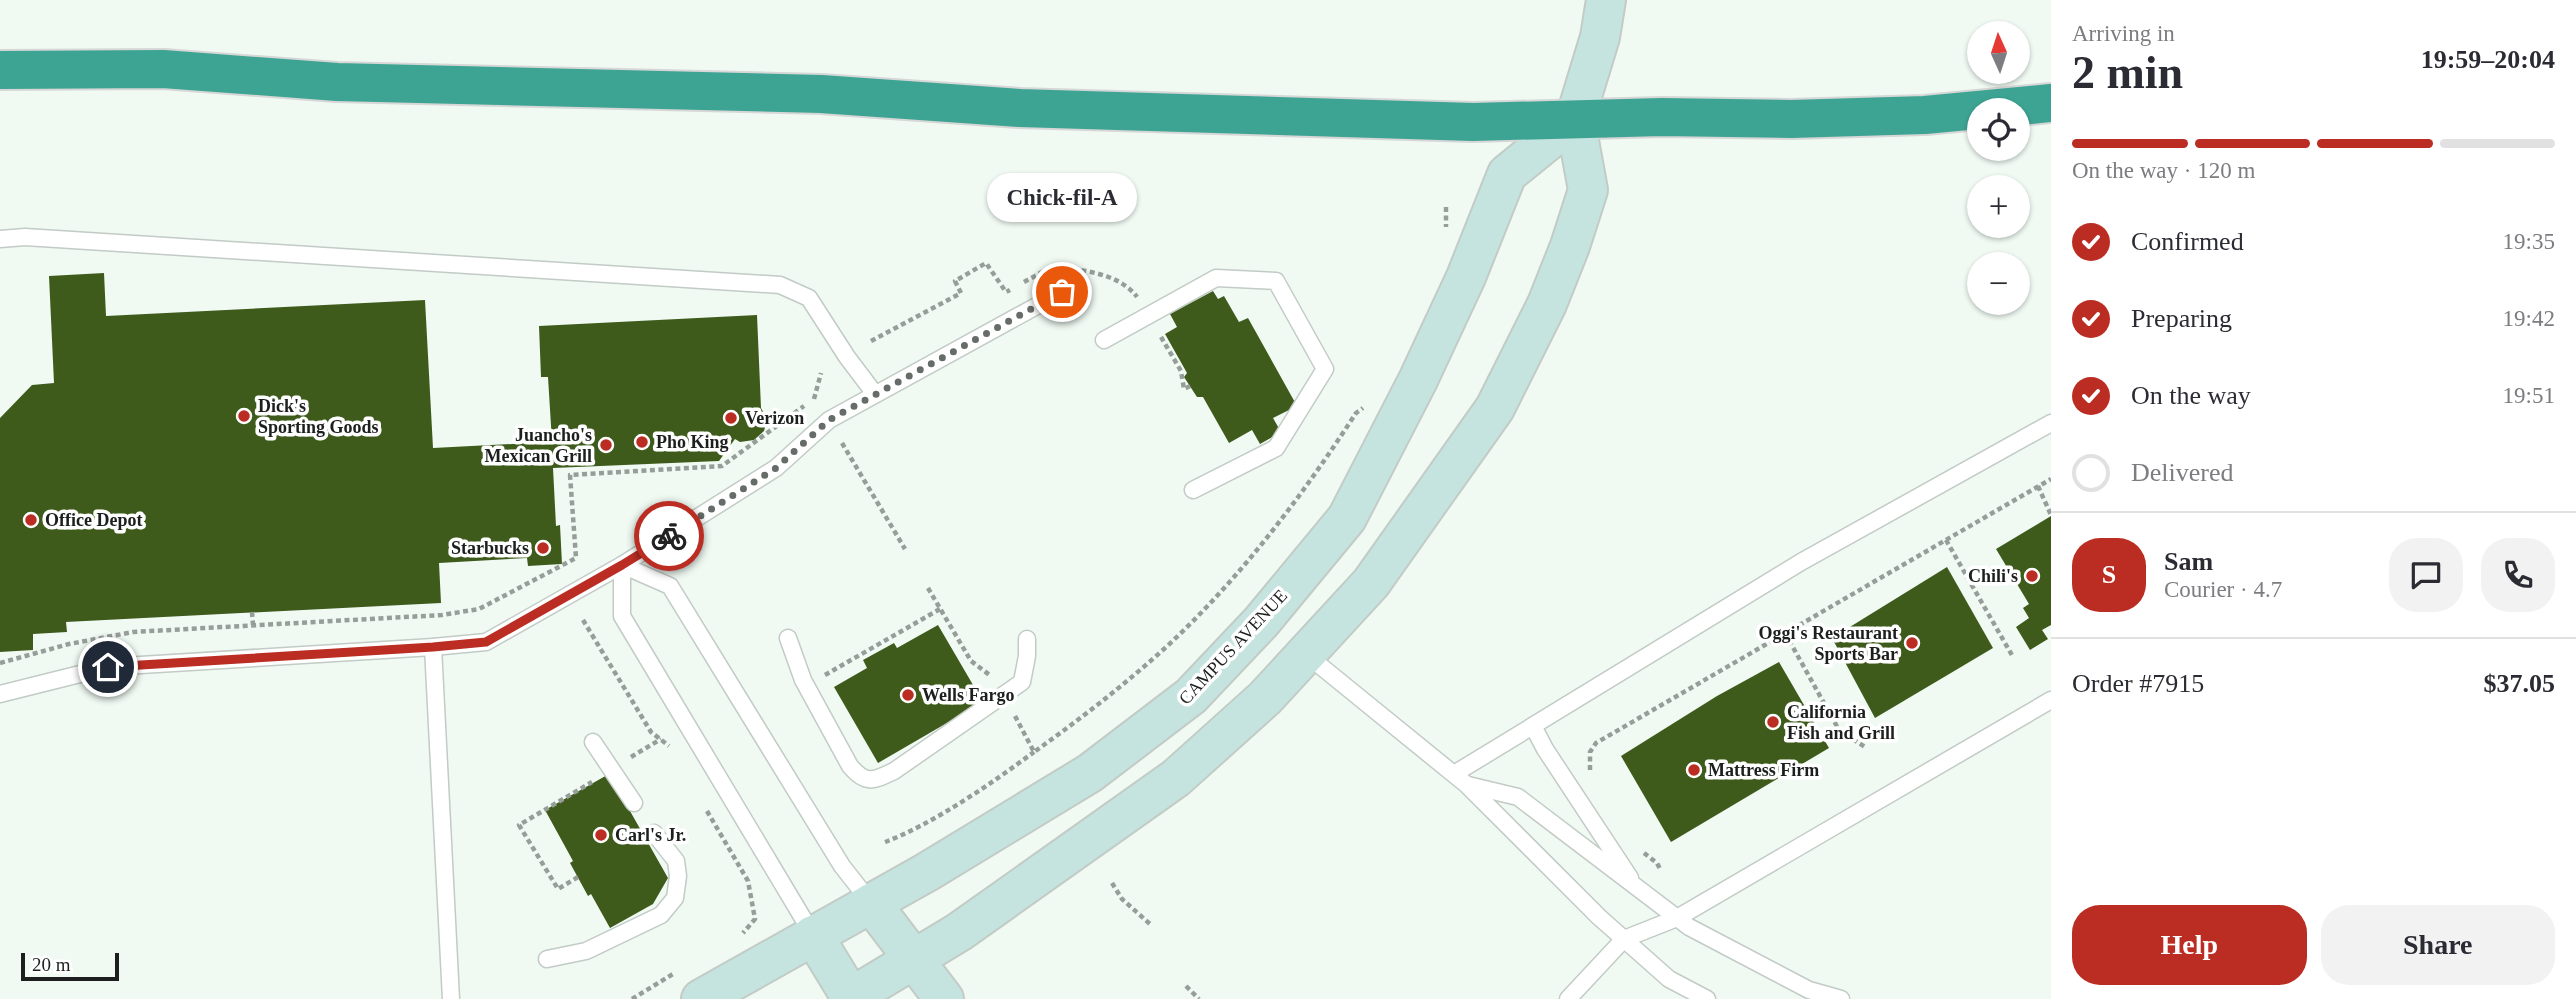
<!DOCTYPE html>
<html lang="en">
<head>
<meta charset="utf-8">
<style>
  body { margin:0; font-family:Georgia,serif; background:#f2f2f3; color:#2b2b33; height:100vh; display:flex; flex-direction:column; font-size:26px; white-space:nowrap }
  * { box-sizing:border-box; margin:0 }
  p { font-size:23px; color:#7c7c81 }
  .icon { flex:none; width:38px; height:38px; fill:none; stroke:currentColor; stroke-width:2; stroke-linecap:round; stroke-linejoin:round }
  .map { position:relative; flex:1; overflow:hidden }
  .panel { display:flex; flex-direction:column; background:#fff; width:525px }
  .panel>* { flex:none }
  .needle { width:46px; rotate:357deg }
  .fabs { position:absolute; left:1967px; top:21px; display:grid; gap:14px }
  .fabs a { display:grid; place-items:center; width:63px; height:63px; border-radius:50%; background:#fff; box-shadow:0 2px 5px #0004; font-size:35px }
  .scale { position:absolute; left:21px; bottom:18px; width:98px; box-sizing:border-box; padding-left:7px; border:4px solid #1c1f1d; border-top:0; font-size:19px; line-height:24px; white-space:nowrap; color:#1c1f1d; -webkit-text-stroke:5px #fff; paint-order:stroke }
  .pin { position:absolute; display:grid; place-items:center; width:60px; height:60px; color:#fff; margin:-30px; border:4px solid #fff; border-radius:50%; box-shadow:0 2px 7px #0007 }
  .courier { position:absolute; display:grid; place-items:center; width:70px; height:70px; margin:-35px; border:5px solid #bb2d23; border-radius:50%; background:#fff; color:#222; box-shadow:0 2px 9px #0007 }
  .bubble { position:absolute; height:49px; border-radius:24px; background:#fff; box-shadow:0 2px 5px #0004; font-size:23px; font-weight:700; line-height:49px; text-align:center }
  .summary em { font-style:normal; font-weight:700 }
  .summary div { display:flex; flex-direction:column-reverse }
  .summary { display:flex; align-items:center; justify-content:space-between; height:119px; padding:0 21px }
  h1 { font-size:46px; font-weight:700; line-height:52px }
  .bar { display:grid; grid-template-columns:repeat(4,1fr); gap:10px 7px; align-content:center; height:84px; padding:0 21px }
  .bar i { height:9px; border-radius:5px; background:#e1e1e2 }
  .bar .active { background:#bb2d23 }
  .bar p { grid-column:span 4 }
  .line { display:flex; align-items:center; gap:18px; padding:0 21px; border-top:2px solid #e1e1e2 }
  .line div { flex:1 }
  .round { display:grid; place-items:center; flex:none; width:74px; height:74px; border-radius:28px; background:#f2f2f3 }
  ol { padding:0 21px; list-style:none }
  li { display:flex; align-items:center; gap:21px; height:77px }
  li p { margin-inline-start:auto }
  li .icon { padding:7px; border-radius:50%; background:#bb2d23; color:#fff; stroke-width:4 }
  li:last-child { color:#7c7c81 }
  li i { width:38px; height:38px; border:4px solid #e1e1e2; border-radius:50% }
  .action { display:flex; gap:14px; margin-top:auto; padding:14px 21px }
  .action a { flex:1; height:80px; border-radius:28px; background:#bb2d23; color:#fff; font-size:28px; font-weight:700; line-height:80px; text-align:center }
  .action a+a { background:#f2f2f3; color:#2b2b33 }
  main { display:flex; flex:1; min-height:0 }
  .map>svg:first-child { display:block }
</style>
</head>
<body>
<main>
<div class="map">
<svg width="2051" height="999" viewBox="0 0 2051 999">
  <rect width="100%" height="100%" fill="#f0faf3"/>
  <g fill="#3e5b1c">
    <path d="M104,273L106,316L425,300L433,448L552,442L548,377H541L539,326L757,315L761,408L766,417V424L764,431L754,440L740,442L735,439L719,461L553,468L556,526L560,525L562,564L528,566L527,558L439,563L441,603L66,622L67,632L33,634V650L0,652V418L32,385L54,383L49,276Z"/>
    <path d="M1213,291L1218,299L1224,296L1239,322L1248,318L1297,406L1273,418L1281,432L1260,444L1252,430L1229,443L1203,397H1197L1184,377L1187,373L1165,334L1177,327L1170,314Z"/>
    <path d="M2051,516V625L2042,630L2048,639L2030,650L2016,627L2029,618L2023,608L2029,604L1996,549Z"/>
    <path d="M1947,567L1993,648L1875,718L1832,638Z"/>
    <path d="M938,625L983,702L878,763L834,687L867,668L863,660L894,643L897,648Z"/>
    <path d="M1779,662L1829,748L1671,842L1621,756L1717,696Z"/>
    <path d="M609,774L668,878L653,904L610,928L591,894L588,896L570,863L573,861L545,810Z"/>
  </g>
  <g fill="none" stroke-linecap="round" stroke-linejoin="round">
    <g stroke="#c2cbc5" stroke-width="19">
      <g id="service">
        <path d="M0,239L25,237L780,285L809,298L847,357L875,394"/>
        <path d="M1104,340L1216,278L1276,281L1325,369L1276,448L1193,490"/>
        <path d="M788,638L803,680L850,766C866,785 873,781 894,771L1022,682L1027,656V639"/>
        <path d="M433,647L451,999"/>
        <path d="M1307,655L1467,785L1599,917L1669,979L1707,999"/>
        <path d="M0,694L108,667L433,647L486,642L622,565L776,468L829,420L1062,292"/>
        <path d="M1533,726L1545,749L1630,878"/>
        <path d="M593,742L634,803"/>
        <path d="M1454,774L1801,562L2051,423"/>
        <path d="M1468,785L1518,797L1689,927L1809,990L1841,999"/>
        <path d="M813,935L622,616V565L670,586L842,866L871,903"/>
        <path d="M547,959L586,951L661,915L675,898L678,876L676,861L654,833"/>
        <path d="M1568,999L1624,939L1677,918L2051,700"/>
      </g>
    </g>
    <g stroke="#c2cbc5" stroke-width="42">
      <g id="secondary">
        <path d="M871,903L944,999"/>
        <path d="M813,935L852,999"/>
        <path d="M701,999L927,872L1090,773L1191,696L1261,622L1347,518L1418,380L1466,277L1507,174L1575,119"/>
        <path d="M848,999L959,932L1176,778L1265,698L1371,583L1495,408L1547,304L1570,246L1588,190L1575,119L1600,37L1606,0"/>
      </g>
    </g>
    <g stroke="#d6d7d6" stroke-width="42">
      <path id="motorway" d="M0,70L163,69L337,82L821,94L1020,108L1473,122L1662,117L1791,119L1925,115L2051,103"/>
    </g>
    <g stroke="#979e99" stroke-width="4.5" stroke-dasharray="5 3.5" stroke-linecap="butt">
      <path d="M1446,207V227"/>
      <path d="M1073,269C1096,272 1123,278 1137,297"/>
      <path d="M1024,282L1044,271"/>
      <path d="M1161,337L1181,371L1184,389L1190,386"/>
      <path d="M871,341L961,293L955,281L986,263L1006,292L1010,290"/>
      <path d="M814,399L821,373"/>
      <path d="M842,443L905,549"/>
      <path d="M2038,486L2051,515"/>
      <path d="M1946,540L2013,657"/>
      <path d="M928,588L971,661L991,676"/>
      <path d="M252,612L253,625"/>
      <path d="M583,620L651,732L669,746"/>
      <path d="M1785,633L1839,730L1865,747"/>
      <path d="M0,663L69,644L133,632L442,615L479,609L576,558L570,475L722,466L804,406"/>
      <path d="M825,675L940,609"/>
      <path d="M1015,716L1034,752C1079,720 1123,686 1164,649C1238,581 1301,498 1356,413L1363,408"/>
      <path d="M631,757L661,739"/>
      <path d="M1590,770V752L1596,743L2051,479"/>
      <path d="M707,811L748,881L755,919L743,933"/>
      <path d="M885,842C933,824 992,783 1034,752"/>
      <path d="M1644,853L1657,863L1661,871"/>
      <path d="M578,877L558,889L519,825L592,782"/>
      <path d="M1112,883L1122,899L1150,924"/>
      <path d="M1186,986L1199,999"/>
      <path d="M632,999L673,974"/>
    </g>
    <use href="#service" stroke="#fff" stroke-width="16"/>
    <use href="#secondary" stroke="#c5e4df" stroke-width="38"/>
    <use href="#motorway" stroke="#3da493" stroke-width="38"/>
  </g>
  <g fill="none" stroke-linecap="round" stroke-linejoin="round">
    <path stroke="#666c68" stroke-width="7" stroke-dasharray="0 12.6" d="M669,536L776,468L829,420L1062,292"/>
    <path stroke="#bb2d23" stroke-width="9" d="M108,667L433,647L486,642L622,565L669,536"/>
  </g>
  <g fill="#bb2d23" stroke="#fff" stroke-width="2.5">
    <circle cx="244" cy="416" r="7"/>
    <circle cx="731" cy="418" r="7"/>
    <circle cx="642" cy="442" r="7"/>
    <circle cx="606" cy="445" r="7"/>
    <circle cx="31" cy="520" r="7"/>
    <circle cx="543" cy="548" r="7"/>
    <circle cx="2032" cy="576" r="7"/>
    <circle cx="1912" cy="643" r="7"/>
    <circle cx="908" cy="695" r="7"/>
    <circle cx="1773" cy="722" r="7"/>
    <circle cx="1694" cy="770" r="7"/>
    <circle cx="601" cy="835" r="7"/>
  </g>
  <g text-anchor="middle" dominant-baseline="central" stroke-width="7" stroke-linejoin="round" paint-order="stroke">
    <g font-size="18" font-weight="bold" fill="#1c1f1d" stroke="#fff" text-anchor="start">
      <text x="258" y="406">Dick's<tspan x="258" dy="21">Sporting Goods</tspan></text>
      <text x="745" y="418">Verizon</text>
      <text x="592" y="435" text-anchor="end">Juancho's<tspan x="592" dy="21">Mexican Grill</tspan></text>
      <text x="656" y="442">Pho King</text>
      <text x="45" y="520">Office Depot</text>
      <text x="529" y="548" text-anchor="end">Starbucks</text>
      <text x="2018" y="576" text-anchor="end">Chili's</text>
      <text x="1898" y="633" text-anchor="end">Oggi's Restaurant<tspan x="1898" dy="21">Sports Bar</tspan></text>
      <text x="922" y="695">Wells Fargo</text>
      <text x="1787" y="712">California<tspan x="1787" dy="21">Fish and Grill</tspan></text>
      <text x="1708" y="770">Mattress Firm</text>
      <text x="615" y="835">Carl's Jr.</text>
    </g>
    <g font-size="18" fill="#1c1f1d" stroke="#fff">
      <text transform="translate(1233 647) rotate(-47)">CAMPUS AVENUE</text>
    </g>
  </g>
</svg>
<div class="fabs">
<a><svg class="needle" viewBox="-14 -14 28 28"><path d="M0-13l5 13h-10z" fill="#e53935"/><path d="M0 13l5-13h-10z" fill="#7c7c81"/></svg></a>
<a><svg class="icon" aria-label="locate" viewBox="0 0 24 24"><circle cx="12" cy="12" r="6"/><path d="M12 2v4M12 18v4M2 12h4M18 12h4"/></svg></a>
<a>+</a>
<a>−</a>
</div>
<div class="scale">20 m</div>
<div class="pin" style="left:1062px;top:292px;background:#ea580c"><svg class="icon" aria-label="bag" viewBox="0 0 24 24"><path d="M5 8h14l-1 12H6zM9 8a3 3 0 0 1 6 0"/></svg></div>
<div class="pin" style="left:108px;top:667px;background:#1f2937"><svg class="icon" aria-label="home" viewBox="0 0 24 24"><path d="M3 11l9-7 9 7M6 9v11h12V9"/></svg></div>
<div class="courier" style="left:669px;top:536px"><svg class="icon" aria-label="bike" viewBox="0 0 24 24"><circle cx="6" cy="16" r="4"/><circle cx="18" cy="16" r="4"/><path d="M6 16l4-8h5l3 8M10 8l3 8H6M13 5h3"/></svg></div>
<div class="bubble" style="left:987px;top:173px;width:150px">Chick-fil-A</div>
</div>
<section class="panel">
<div class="summary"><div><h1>2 min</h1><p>Arriving in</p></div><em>19:59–20:04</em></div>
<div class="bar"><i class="active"></i><i class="active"></i><i class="active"></i><i></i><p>On the way · 120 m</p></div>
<ol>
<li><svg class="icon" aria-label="check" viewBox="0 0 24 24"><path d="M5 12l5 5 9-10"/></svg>Confirmed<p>19:35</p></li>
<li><svg class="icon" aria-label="check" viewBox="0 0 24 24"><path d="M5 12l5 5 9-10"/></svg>Preparing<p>19:42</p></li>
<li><svg class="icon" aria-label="check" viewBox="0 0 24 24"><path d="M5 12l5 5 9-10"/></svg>On the way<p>19:51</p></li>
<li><i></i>Delivered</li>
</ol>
<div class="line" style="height:126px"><b class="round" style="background:#bb2d23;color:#fff">S</b><div><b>Sam</b><p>Courier · 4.7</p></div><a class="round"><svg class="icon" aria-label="chat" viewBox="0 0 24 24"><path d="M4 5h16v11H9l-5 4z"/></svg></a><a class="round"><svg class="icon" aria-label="phone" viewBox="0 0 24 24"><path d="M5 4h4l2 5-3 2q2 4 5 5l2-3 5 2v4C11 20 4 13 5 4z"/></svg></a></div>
<div class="line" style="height:91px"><div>Order #7915</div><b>$37.05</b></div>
<div class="action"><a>Help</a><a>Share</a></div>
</section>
</main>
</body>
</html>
